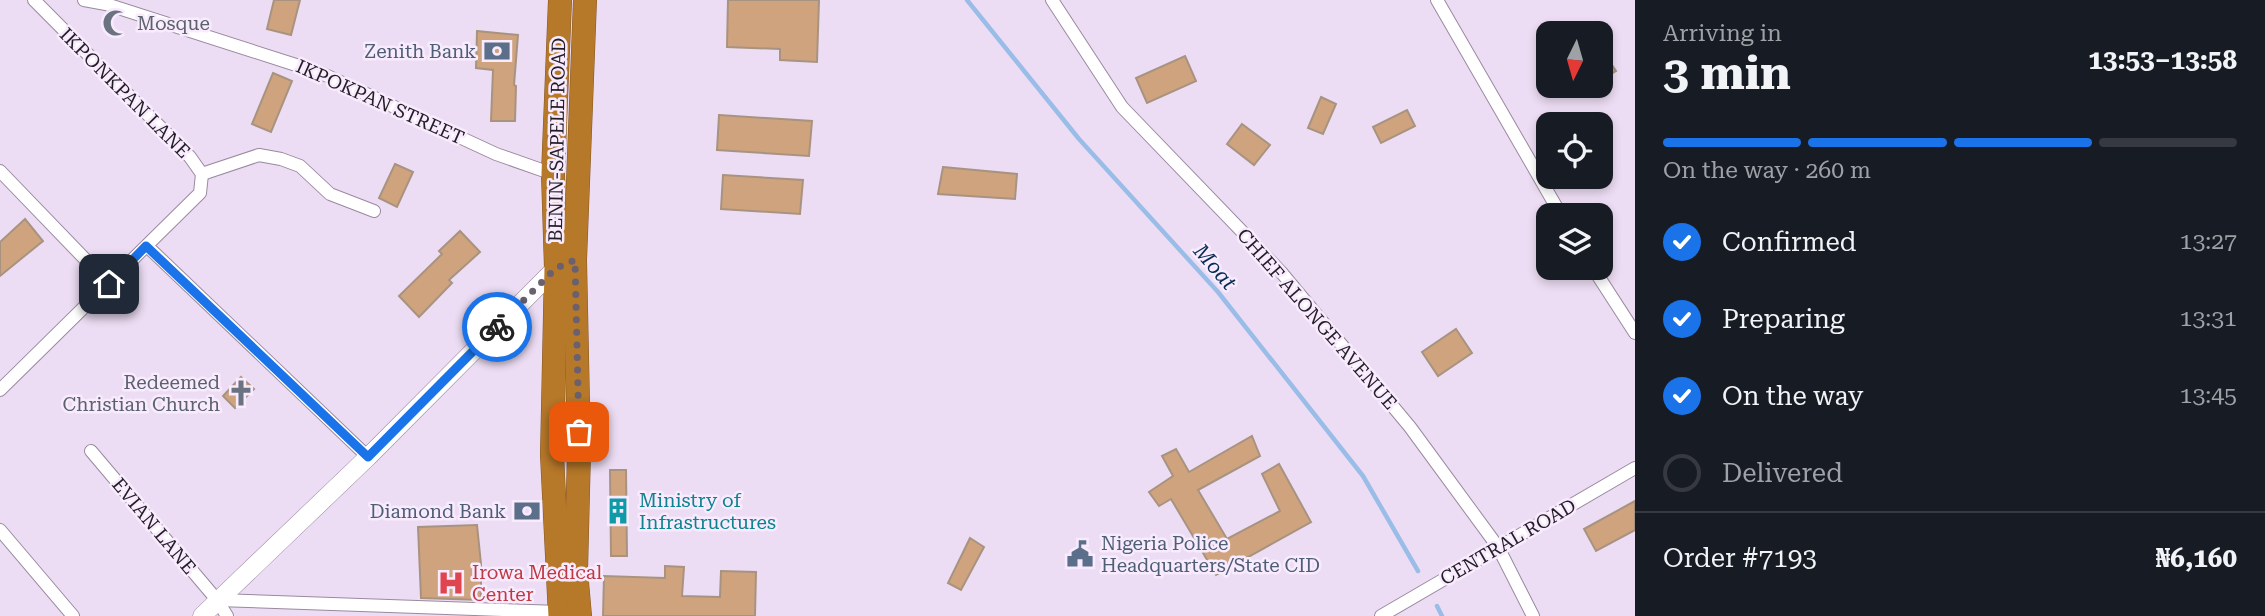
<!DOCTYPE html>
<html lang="en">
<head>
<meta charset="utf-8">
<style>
  body { margin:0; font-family:"Roboto Serif",serif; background:#20242c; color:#f1f3f6; height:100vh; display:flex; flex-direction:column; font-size:26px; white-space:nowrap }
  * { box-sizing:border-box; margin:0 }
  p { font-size:23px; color:#9ea1a6 }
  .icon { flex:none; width:38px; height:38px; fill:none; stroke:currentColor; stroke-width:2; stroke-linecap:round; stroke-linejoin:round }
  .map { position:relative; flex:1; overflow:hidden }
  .drawer { display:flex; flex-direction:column; background:#171b24; width:630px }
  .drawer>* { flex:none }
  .needle { width:46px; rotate:185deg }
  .fabs { position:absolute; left:1536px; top:21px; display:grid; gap:14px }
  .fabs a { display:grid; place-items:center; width:77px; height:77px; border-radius:14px; background:#171b24; box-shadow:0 4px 10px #0003; font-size:35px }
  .pin { position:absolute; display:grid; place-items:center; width:60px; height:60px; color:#fff; margin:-30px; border-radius:14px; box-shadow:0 4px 10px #0006 }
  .courier { position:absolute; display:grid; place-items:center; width:70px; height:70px; margin:-35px; border:5px solid #1a73e8; border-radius:50%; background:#fff; color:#222; box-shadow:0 2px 9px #0007 }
  .head em { font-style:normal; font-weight:700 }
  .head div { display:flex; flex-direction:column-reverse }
  .head { display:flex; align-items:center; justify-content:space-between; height:119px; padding:0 28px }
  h1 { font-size:46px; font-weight:700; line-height:52px }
  .bar { display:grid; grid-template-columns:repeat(4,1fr); gap:10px 7px; align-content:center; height:84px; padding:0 28px }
  .bar i { height:9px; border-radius:5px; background:#363941 }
  .bar .active { background:#1a73e8 }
  .bar p { grid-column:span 4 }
  .line { display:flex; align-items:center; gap:18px; padding:0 28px; border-top:2px solid #363941 }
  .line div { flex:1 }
  ol { padding:0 28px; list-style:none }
  li { display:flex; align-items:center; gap:21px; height:77px }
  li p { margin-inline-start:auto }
  li .icon { padding:7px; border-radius:50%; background:#1a73e8; color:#fff; stroke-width:4 }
  li:last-child { color:#9ea1a6 }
  li i { width:38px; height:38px; border:4px solid #363941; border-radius:50% }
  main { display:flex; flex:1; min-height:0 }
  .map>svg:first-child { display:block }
</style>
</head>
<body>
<main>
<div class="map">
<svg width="1635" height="616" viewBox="0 0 1635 616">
  <rect width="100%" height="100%" fill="#edddf4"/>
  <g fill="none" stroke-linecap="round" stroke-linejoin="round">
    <g stroke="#9abde8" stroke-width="4.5">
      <path d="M967,0L1079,139L1218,292L1363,476L1418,571"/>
      <path d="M1437,606L1442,616"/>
    </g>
  </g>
  <g fill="#cfa37e" stroke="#a89381" stroke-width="2">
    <path d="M274,0H300L291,35L267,29Z"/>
    <path d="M728,0H819L817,62L780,60V49L727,47Z"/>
    <path d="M477,31L518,35L514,85L516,86L515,121H491L493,70L476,68Z"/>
    <path d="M1601,49L1616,71L1601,80Z"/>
    <path d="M1185,56L1196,81L1147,103L1136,78Z"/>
    <path d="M273,73L292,81L271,132L252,124Z"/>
    <path d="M1321,97L1336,104L1323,134L1308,128Z"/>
    <path d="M1407,110L1415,126L1381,143L1373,127Z"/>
    <path d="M719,115L812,121L809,156L717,150Z"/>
    <path d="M1242,124L1270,145L1254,165L1227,144Z"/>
    <path d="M395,164L413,172L397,207L379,198Z"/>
    <path d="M943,167L1017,174L1015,199L938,194Z"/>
    <path d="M723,175L803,180L800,214L721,209Z"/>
    <path d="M25,219L43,241L0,276V242Z"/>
    <path d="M460,231L480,252L449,280L452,283L419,317L399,296L442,254L439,251Z"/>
    <path d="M1456,329L1472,353L1438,376L1422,352Z"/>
    <path d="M241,377L254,389L235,408L223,396Z"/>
    <path d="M1252,436L1260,456L1198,490L1227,539L1280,511L1262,474L1279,464L1311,522L1216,575L1171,499L1159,506L1149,492L1173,476L1162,456L1176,449L1189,472Z"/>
    <path d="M610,470H626L627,556H611Z"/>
    <path d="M1635,501V530L1596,551L1584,529Z"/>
    <path d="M477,525L481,564V600L421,598L418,527Z"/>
    <path d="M970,538L984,547L961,590L948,583Z"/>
    <path d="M665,566L684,567L682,596L720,597L721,571L756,572L755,616H603L604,576L665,578Z"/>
  </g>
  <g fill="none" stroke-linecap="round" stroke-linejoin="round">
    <g stroke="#998a9f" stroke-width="14">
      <g id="street">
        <path d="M84,0L106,4L321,73L496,154L553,174"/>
        <path d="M1052,0L1122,107L1281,272L1410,427L1498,547L1533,616"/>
        <path d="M1437,0L1561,215"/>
        <path d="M0,171L109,284"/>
        <path d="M202,174L259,155L281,159L300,166L330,194L374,211"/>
        <path d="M147,246L368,457"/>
        <path d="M1593,268L1635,333"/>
        <path d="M0,390L200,193L202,174L190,157L34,0"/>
        <path d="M91,451L217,600L227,616"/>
        <path d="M0,530L73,616"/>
        <path d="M217,600L560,612"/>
        <path d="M1381,616L1635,468"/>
      </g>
    </g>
    <g stroke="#998a9f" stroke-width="19">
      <path id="secondary" d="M202,616L368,457L556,268L563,265"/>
    </g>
    <g stroke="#835828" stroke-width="24">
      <g id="highway">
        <path d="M560,0L553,174L556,268L552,455L560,616"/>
        <path d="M580,616L576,571L579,452L575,260L585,0"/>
      </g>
    </g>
    <use href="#street" stroke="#fff" stroke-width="12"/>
    <use href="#secondary" stroke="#fff" stroke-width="18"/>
    <use href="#highway" stroke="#b67829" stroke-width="23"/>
  </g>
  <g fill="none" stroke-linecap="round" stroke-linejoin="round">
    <path stroke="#6a606e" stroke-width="7" stroke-dasharray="0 12.6" d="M497,327L556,268L575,260L579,432"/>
    <path stroke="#1a73e8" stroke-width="9" d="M109,284L146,246L368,457L497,327"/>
  </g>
  <defs>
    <g id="mosque-bare" transform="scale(2.1)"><path d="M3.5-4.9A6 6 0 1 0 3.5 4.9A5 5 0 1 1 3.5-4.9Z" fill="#6b7280" stroke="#f8ebfe" stroke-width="2.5" paint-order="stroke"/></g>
    <g id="bank-bare" transform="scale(2.1)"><path d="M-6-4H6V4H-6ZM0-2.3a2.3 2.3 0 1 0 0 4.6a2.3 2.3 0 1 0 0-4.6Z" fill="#5c6f8a" stroke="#f8ebfe" stroke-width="2.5" paint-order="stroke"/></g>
    <g id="church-bare" transform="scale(2.1)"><path d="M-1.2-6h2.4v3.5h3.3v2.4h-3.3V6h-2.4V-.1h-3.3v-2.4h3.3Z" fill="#6b7280" stroke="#f8ebfe" stroke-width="2.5" paint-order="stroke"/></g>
    <g id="building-bare" transform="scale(2.1)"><path d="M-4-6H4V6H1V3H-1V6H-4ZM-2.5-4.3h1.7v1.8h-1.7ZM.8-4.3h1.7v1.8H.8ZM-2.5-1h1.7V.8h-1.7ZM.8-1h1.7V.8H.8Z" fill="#0f9aa8" stroke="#f8ebfe" stroke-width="2.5" paint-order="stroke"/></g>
    <g id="civic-bare" transform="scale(2.1)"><path d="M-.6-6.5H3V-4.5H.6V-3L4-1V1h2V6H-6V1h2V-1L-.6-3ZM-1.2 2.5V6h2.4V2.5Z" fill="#5c6f8a" stroke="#f8ebfe" stroke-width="2.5" paint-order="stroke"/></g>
    <g id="hospital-bare" transform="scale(2.1)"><path d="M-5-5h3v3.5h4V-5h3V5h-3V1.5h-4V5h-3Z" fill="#e0444e" stroke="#f8ebfe" stroke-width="2.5" paint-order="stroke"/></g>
  </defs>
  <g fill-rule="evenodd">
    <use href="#mosque-bare" x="116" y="23"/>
    <use href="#bank-bare" x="497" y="51"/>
    <use href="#church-bare" x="241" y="393"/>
    <use href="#bank-bare" x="527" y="511"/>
    <use href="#building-bare" x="618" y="511"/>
    <use href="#civic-bare" x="1080" y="554"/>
    <use href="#hospital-bare" x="451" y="583"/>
  </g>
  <g text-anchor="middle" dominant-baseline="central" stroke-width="5" stroke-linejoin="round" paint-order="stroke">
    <g font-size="19" fill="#5b616d" stroke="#f8ebfe" text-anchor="start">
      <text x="137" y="23">Mosque</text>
      <text x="220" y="382" text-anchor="end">Redeemed<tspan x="220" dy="22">Christian Church</tspan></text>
    </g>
    <g font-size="19" fill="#4e5e75" stroke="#f8ebfe" text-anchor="end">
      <text x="476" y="51">Zenith Bank</text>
      <text x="506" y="511">Diamond Bank</text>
      <text x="1101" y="543" text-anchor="start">Nigeria Police<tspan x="1101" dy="22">Headquarters/State CID</tspan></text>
    </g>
    <g font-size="19" fill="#231d26" stroke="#f8ebfe">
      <text transform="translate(125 93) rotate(45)">IKPONKPAN LANE</text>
      <text transform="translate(380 102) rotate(24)">IKPOKPAN STREET</text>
      <text transform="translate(557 140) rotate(-89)">BENIN-SAPELE ROAD</text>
      <text transform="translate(1317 319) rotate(49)">CHIEF ALONGE AVENUE</text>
      <text transform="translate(154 526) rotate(50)">EVIAN LANE</text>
      <text transform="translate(1508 542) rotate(-30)">CENTRAL ROAD</text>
    </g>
    <g font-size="19" fill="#0d838f" stroke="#f8ebfe" text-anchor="start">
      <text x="639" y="500">Ministry of<tspan x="639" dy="22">Infrastructures</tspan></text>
    </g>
    <g font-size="19" fill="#be3a42" stroke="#f8ebfe" text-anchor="start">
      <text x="472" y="572">Irowa Medical<tspan x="472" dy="22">Center</tspan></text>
    </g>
    <g font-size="21" font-style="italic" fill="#062c53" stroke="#f8ebfe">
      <text transform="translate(1215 267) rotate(49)">Moat</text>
    </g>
  </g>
</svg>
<div class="fabs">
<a><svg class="needle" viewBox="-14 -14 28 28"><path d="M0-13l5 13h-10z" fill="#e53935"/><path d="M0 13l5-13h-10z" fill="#9ea1a6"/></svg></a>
<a><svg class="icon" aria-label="locate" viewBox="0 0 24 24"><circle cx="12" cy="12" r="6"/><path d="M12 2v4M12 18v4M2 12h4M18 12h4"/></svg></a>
<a><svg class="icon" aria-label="layers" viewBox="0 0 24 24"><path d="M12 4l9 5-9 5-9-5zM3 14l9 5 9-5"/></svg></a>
</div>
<div class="pin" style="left:579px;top:432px;background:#ea580c"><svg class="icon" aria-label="bag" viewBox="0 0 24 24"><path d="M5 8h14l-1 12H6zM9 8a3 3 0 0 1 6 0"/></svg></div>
<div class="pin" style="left:109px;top:284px;background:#1f2937"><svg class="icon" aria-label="home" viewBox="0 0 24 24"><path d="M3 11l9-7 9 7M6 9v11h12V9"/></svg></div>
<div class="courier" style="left:497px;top:327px"><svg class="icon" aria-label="bike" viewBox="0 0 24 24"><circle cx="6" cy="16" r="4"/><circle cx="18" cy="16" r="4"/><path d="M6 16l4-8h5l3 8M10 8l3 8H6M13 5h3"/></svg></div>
</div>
<section class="drawer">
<div class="head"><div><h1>3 min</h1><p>Arriving in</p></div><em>13:53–13:58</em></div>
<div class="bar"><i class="active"></i><i class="active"></i><i class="active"></i><i></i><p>On the way · 260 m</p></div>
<ol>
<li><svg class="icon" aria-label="check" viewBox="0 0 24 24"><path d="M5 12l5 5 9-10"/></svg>Confirmed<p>13:27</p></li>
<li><svg class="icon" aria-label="check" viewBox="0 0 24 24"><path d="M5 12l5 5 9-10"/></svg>Preparing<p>13:31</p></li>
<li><svg class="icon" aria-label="check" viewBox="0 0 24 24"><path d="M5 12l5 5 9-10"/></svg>On the way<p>13:45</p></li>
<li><i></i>Delivered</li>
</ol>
<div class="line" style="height:91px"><div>Order #7193</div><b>₦6,160</b></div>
</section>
</main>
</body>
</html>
